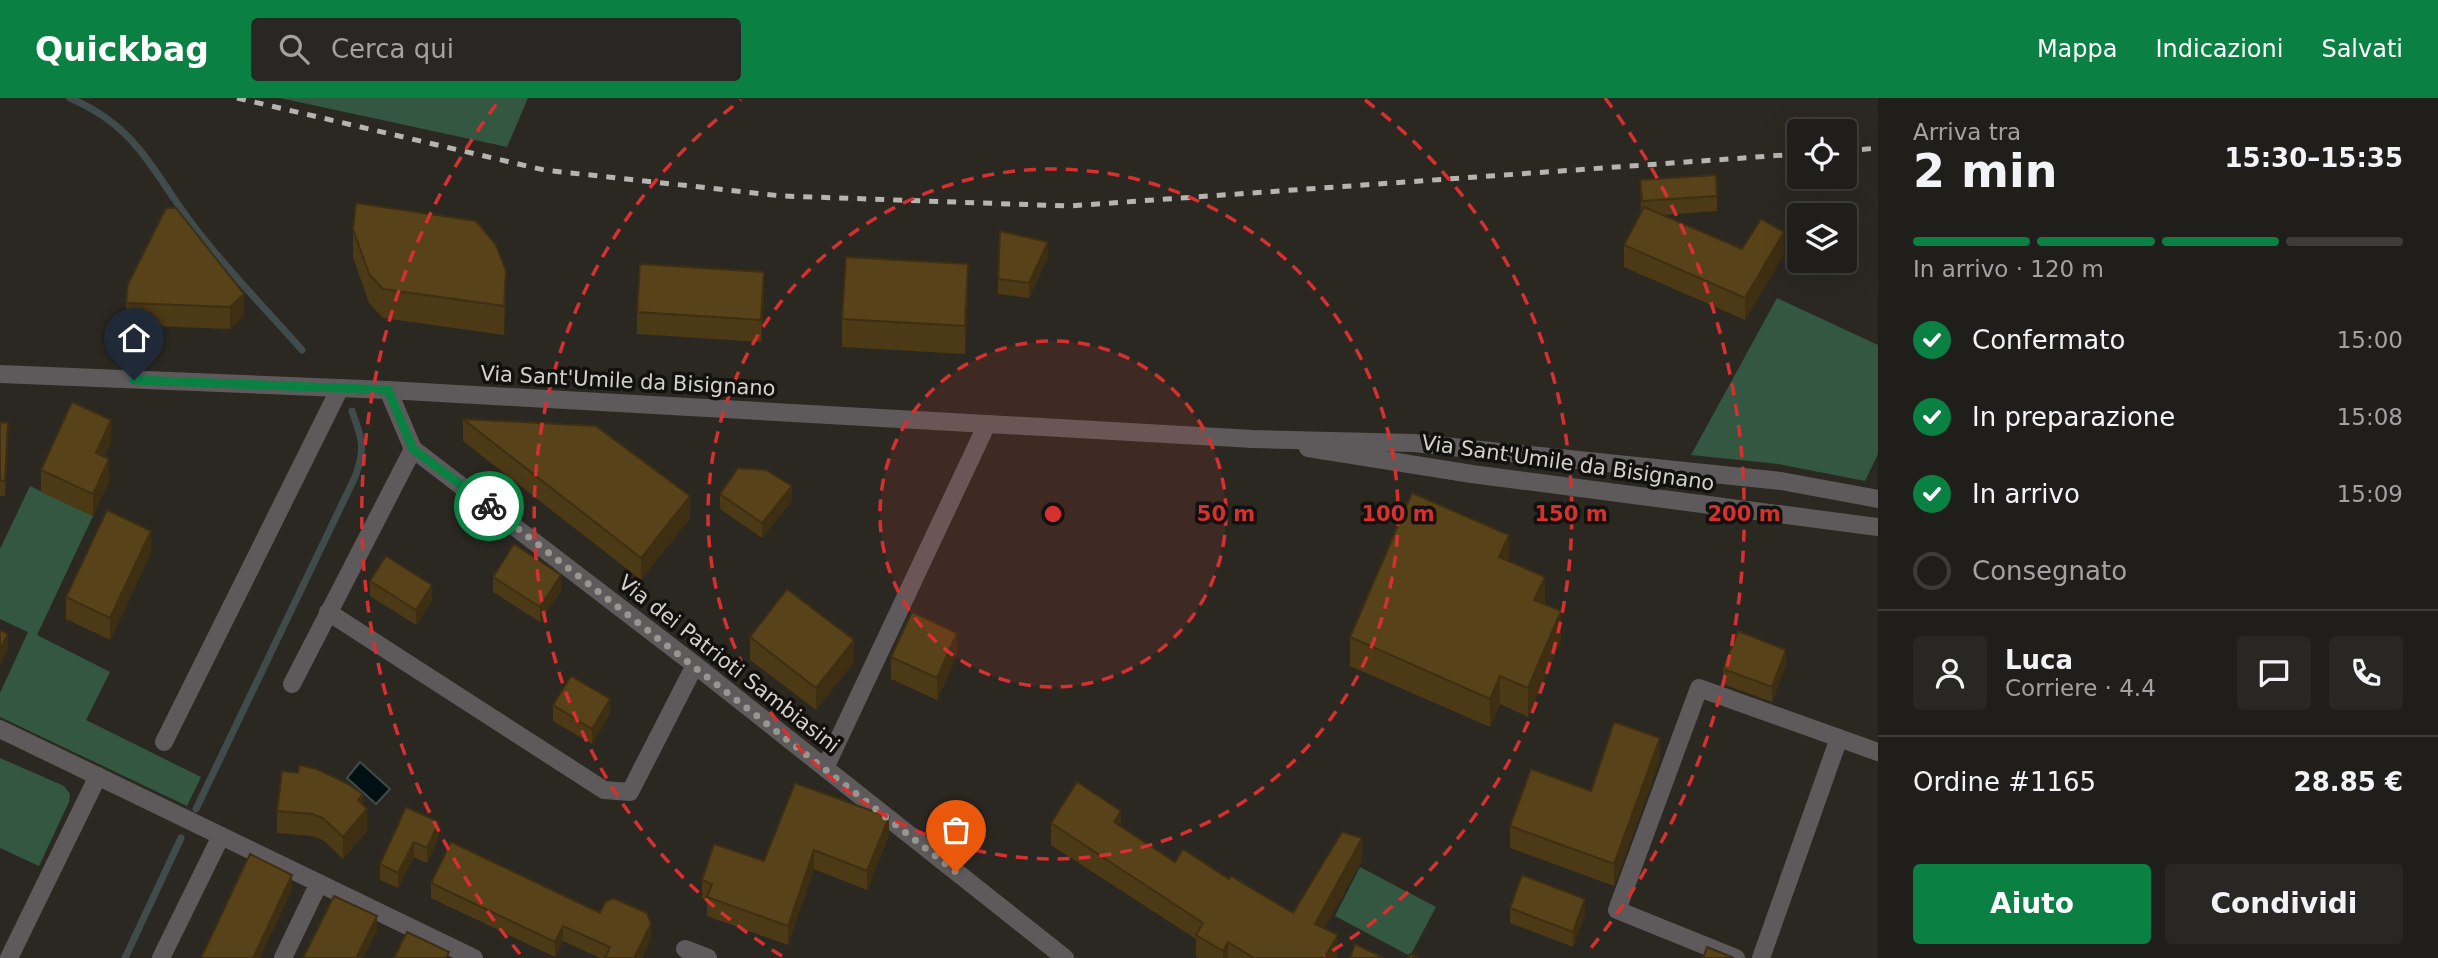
<!DOCTYPE html>
<html lang="it">
<head>
<meta charset="utf-8">
<style>
  body { margin:0; font-family:"DejaVu Sans",sans-serif; background:#282723; color:#f1f3f6; height:100vh; display:flex; flex-direction:column; font-size:26px; white-space:nowrap }
  * { box-sizing:border-box; margin:0 }
  p { font-size:23px; color:#a2a2a2 }
  .icon { flex:none; width:38px; height:38px; fill:none; stroke:currentColor; stroke-width:2; stroke-linecap:round; stroke-linejoin:round }
  .map { position:relative; flex:1; overflow:hidden }
  .side { display:flex; flex-direction:column; background:#201e1a; width:560px }
  .side>* { flex:none }
  .tools { position:absolute; left:1787px; top:21px; display:grid; gap:14px }
  .tools a { display:grid; place-items:center; width:70px; height:70px; border-radius:7px; background:#201e1a; box-shadow:0 7px 28px #0002,0 0 0 2px #3d3c39; font-size:35px }
  .pin { position:absolute; display:grid; place-items:center; width:60px; height:60px; color:#fff; margin:-72px -30px; border-radius:50% 50% 50% 0; rotate:-45deg; box-shadow:0 0 7px #0007 }
  .pin .icon { rotate:45deg }
  .courier { position:absolute; display:grid; place-items:center; width:70px; height:70px; margin:-35px; border:5px solid #0b8043; border-radius:50%; background:#fff; color:#222; box-shadow:0 2px 9px #0007 }
  .overview em { font-style:normal; font-weight:800 }
  .overview div { display:flex; flex-direction:column-reverse }
  .overview { display:flex; align-items:center; justify-content:space-between; height:119px; padding:0 35px }
  h1 { font-size:46px; font-weight:800; line-height:52px }
  .bar { display:grid; grid-template-columns:repeat(4,1fr); gap:10px 7px; align-content:center; height:84px; padding:0 35px }
  .bar i { height:9px; border-radius:5px; background:#3d3c39 }
  .bar .active { background:#0b8043 }
  .bar p { grid-column:span 4 }
  .line { display:flex; align-items:center; gap:18px; padding:0 35px; border-top:2px solid #3d3c39 }
  .line div { flex:1 }
  .round { display:grid; place-items:center; flex:none; width:74px; height:74px; border-radius:7px; background:#282723 }
  ol { padding:0 35px; list-style:none }
  li { display:flex; align-items:center; gap:21px; height:77px }
  li p { margin-inline-start:auto }
  li .icon { padding:7px; border-radius:50%; background:#0b8043; color:#fff; stroke-width:4 }
  li:last-child { color:#a2a2a2 }
  li i { width:38px; height:38px; border:4px solid #3d3c39; border-radius:50% }
  .cta { display:flex; gap:14px; margin-top:auto; padding:14px 35px }
  .cta a { flex:1; height:80px; border-radius:7px; background:#0b8043; color:#fff; font-size:28px; font-weight:800; line-height:80px; text-align:center }
  .cta a+a { background:#282723; color:#f1f3f6 }
  header { display:flex; align-items:center; gap:42px; box-sizing:border-box; height:98px; padding:0 35px; background:#0b8043; color:#fff }
  header strong { font-size:33px }
  nav { display:flex; gap:38px; margin-inline-start:auto; font-size:24px }
  .search { width:490px; height:63px; background:#282723; display:flex; align-items:center; gap:18px; box-sizing:border-box; padding:0 24px; border-radius:7px; color:#a2a2a2; font-size:26px }
  main { display:flex; flex:1; min-height:0 }
  .map>svg:first-child { display:block }
</style>
</head>
<body>
<header>
<strong>Quickbag</strong>
<div class="search"><svg class="icon" aria-label="search" viewBox="0 0 24 24"><circle cx="10" cy="10" r="6"/><path d="M15 15l6 6"/></svg>Cerca qui</div>
<nav><a>Mappa</a><a>Indicazioni</a><a>Salvati</a></nav>
</header>
<main>
<div class="map">
<svg width="1878" height="860" viewBox="0 0 1878 860">
  <rect width="100%" height="100%" fill="#2b2822"/>
  <g fill="#335740">
    <path d="M280,0H528L507,49Z"/>
    <path d="M1777,200L1878,247V356L1865,383L1778,366L1691,357Z"/>
    <path d="M30,388L93,418L37,537L110,574L86,622L201,679L187,708L0,619V595L28,534L0,521V451Z"/>
    <path d="M0,660L64,688L70,696L69,704L39,768L0,750Z"/>
    <path d="M1360,769L1436,809L1410,858L1335,818Z"/>
  </g>
  <path fill="#011113" stroke="#404b4b" stroke-width="2" d="M360,664L390,691L376,706L347,680Z"/>
  <g fill="none" stroke-linecap="round" stroke-linejoin="round">
    <g stroke="#404b4b" stroke-width="7">
      <path d="M70,0C138,29 151,72 193,127C226,171 266,211 302,252"/>
      <path d="M196,711L355,379C366,350 362,341 352,313"/>
      <path d="M125,860L181,740"/>
    </g>
    <g stroke="#5e5a5b" stroke-width="18">
      <path d="M0,276L388,292L1253,341L1414,345L1781,383L1878,401"/>
      <path d="M388,292L413,351L695,567L1065,860"/>
      <path d="M1308,350L1472,376L1878,429"/>
      <path d="M328,514L604,692L630,694L695,567"/>
      <path d="M292,586L413,351"/>
      <path d="M0,631L474,860"/>
      <path d="M164,644L340,290"/>
      <path d="M825,670L987,326"/>
      <path d="M685,851L708,860"/>
      <path d="M9,860L98,678"/>
      <path d="M161,860L221,738"/>
      <path d="M283,860L319,785"/>
      <path d="M1736,860L1617,812L1699,590L1878,654"/>
      <path d="M1761,860L1839,640"/>
    </g>
    <g stroke="#b6b4b0" stroke-width="5" stroke-dasharray="9 9" stroke-linecap="butt">
      <path d="M237,0L544,72L782,98L1069,108L1799,56"/>
      <path d="M1844,53L1878,50"/>
    </g>
  </g>
  <g fill="#4c3916">
    <path d="M1640,82L1717,98V113L1662,117L1742,151L1784,156L1745,222L1624,169V147L1641,114Z"/>
    <path d="M166,110L244,218L230,231L126,227V205Z"/>
    <path d="M353,131L506,201L504,237L383,220L369,205L353,159Z"/>
    <path d="M1048,159L1029,200L998,196V181Z"/>
    <path d="M968,194L965,256L842,249V221Z"/>
    <path d="M764,196L761,244L637,236V214Z"/>
    <path d="M463,321L690,420L641,482L463,343Z"/>
    <path d="M0,324L8,340L5,398H0Z"/>
    <path d="M111,344L104,359L109,383L93,418L41,394V372Z"/>
    <path d="M720,396L792,403L762,440L720,411Z"/>
    <path d="M151,455L110,542L66,521V499Z"/>
    <path d="M1509,464L1545,506L1561,542L1528,619L1500,606L1490,629L1350,568V539Z"/>
    <path d="M493,479L561,492L540,524L493,494Z"/>
    <path d="M370,483L432,502L416,527L370,498Z"/>
    <path d="M750,539L854,564L816,612L750,562Z"/>
    <path d="M957,557L937,602L891,581V559Z"/>
    <path d="M1786,567L1772,604L1723,586V571Z"/>
    <path d="M553,607L610,616L592,646L553,623Z"/>
    <path d="M1660,662L1614,788L1510,750V728Z"/>
    <path d="M363,708L367,733L343,761L323,742L312,738L277,735V713Z"/>
    <path d="M406,709L439,739L427,765L414,759L398,790L380,782V766Z"/>
    <path d="M1051,725L1121,729L1175,764L1229,781L1293,815L1362,762L1324,831L1338,859L1337,860H1198L1196,858V841L1051,747Z"/>
    <path d="M889,738L867,792L814,771L788,847L707,818V803L702,800V782L764,763Z"/>
    <path d="M431,785L651,841L642,860H600L563,843L555,859L431,800Z"/>
    <path d="M1510,810L1585,816L1573,849L1510,825Z"/>
  </g>
  <g fill="#3e2e12">
    <path d="M1784,134V156L1745,222V200Z"/>
    <path d="M1048,144V159L1029,200V185Z"/>
    <path d="M968,166V194L965,256V228Z"/>
    <path d="M506,173V201L504,237V208Z"/>
    <path d="M764,174V196L761,244V222Z"/>
    <path d="M244,196V218L230,231V209Z"/>
    <path d="M111,322V344L96,377V355Z"/>
    <path d="M8,325V340L5,398V383Z"/>
    <path d="M109,361V383L93,418V396Z"/>
    <path d="M792,388V403L762,440V425Z"/>
    <path d="M690,398V420L641,482V460Z"/>
    <path d="M151,433V455L110,542V520Z"/>
    <path d="M1509,437V465L1499,459Z"/>
    <path d="M561,477V492L540,524V509Z"/>
    <path d="M1545,479V507L1534,502Z"/>
    <path d="M432,487V502L416,527V512Z"/>
    <path d="M1561,513V542L1528,619V590Z"/>
    <path d="M957,535V557L937,602V580Z"/>
    <path d="M8,536V551L0,567V552Z"/>
    <path d="M854,542V564L816,612V590Z"/>
    <path d="M1786,552V567L1772,604V589Z"/>
    <path d="M1500,578V606L1490,629V601Z"/>
    <path d="M610,601V616L592,646V631Z"/>
    <path d="M1660,640V662L1614,788V766Z"/>
    <path d="M363,696V716L367,711V733L343,761V739L358,702Z"/>
    <path d="M1121,713V734L1114,724Z"/>
    <path d="M889,719V738L867,792V773Z"/>
    <path d="M439,724V739L427,765V750Z"/>
    <path d="M1362,740V762L1315,848V826Z"/>
    <path d="M414,744V759L398,790V775Z"/>
    <path d="M814,752V771L788,847V828Z"/>
    <path d="M292,777V792L260,860H253Z"/>
    <path d="M1585,801V816L1573,849V834Z"/>
    <path d="M377,818V833L363,860H356Z"/>
    <path d="M651,826V841L642,860H634Z"/>
    <path d="M563,828V843L555,859V844Z"/>
    <path d="M1338,837L1337,860H1324Z"/>
    <path d="M1228,844V860H1223V853Z"/>
  </g>
  <g fill="#584219" stroke="#3e2e12" stroke-width="2">
    <path d="M1716,77L1717,98L1642,103L1640,82Z"/>
    <path d="M356,105L476,123L496,147L506,173L504,208L383,191L369,176L353,131Z"/>
    <path d="M1644,109L1742,151L1761,121L1784,134L1745,200L1624,147Z"/>
    <path d="M166,110H176L244,196L230,209L126,205L128,186Z"/>
    <path d="M1000,133L1048,144L1029,185L998,181Z"/>
    <path d="M846,159L968,166L965,228L842,221Z"/>
    <path d="M640,166L764,174L761,222L637,214Z"/>
    <path d="M72,304L111,322L96,355L109,361L93,396L41,372Z"/>
    <path d="M463,321L596,328L690,398L641,460Z"/>
    <path d="M0,324L8,325L5,383L0,382Z"/>
    <path d="M738,370L766,372L792,388L762,425L720,396Z"/>
    <path d="M1412,395L1509,437L1499,459L1545,479L1534,502L1561,513L1528,590L1500,578L1490,601L1350,539Z"/>
    <path d="M107,412L151,433L110,520L66,499Z"/>
    <path d="M514,446L561,477L540,509L493,479Z"/>
    <path d="M386,458L432,487L416,512L370,483Z"/>
    <path d="M787,491L854,542L816,590L750,539Z"/>
    <path d="M912,514L957,535L937,580L891,559Z"/>
    <path d="M0,532L8,536L0,552Z"/>
    <path d="M1738,533L1786,552L1772,589L1723,571Z"/>
    <path d="M571,578L610,601L592,631L553,607Z"/>
    <path d="M1614,624L1660,640L1614,766L1510,728L1531,671L1591,693Z"/>
    <path d="M299,667L317,671L348,686L363,696L358,702L367,711L343,739L323,720L312,716L277,713L282,673L298,675Z"/>
    <path d="M1077,684L1121,713L1114,724L1175,764L1183,751L1229,781L1231,778L1293,815L1342,734L1362,740L1315,826L1338,837L1324,860H1254L1228,844L1223,853L1196,837L1203,825L1051,725Z"/>
    <path d="M795,685L889,719L867,773L814,752L788,828L707,799L712,786L702,782L714,746L764,763Z"/>
    <path d="M406,709L439,724L427,750L414,744L398,775L380,766Z"/>
    <path d="M451,744L600,815L605,804L613,800L647,815L651,826L634,860H605L610,849L563,828L555,844L431,785Z"/>
    <path d="M250,756L292,777L253,860H201Z"/>
    <path d="M1522,777L1585,801L1573,834L1510,810Z"/>
    <path d="M334,798L377,818L356,860H303Z"/>
    <path d="M407,834L449,854L446,860H394Z"/>
    <path d="M1355,846L1384,860H1350Z"/>
    <path d="M1707,849L1734,860H1703Z"/>
    <path d="M1410,856L1419,860H1408Z"/>
  </g>
  <g fill="none" stroke-linecap="round" stroke-linejoin="round">
    <path stroke="#989691" stroke-width="7" stroke-dasharray="0 12.6" d="M489,408L956,774"/>
    <path stroke="#0b8043" stroke-width="9" d="M134,282L388,292L413,351L489,408"/>
  </g>
  <circle cx="1053" cy="416" r="173" fill="#d63030" fill-opacity=".12"/>
  <g fill="none" stroke="#d63030" stroke-width="3.5" stroke-dasharray="12 9">
    <circle cx="1053" cy="416" r="173"/>
    <circle cx="1053" cy="416" r="345"/>
    <path d="M782 858A518 518 0 0 1 741 2M1365 2A518 518 0 0 1 1324 858"/>
    <path d="M520 856A691 691 0 0 1 501 0M1605 0A691 691 0 0 1 1586 856"/>
  </g>
  <g text-anchor="middle" dominant-baseline="central" stroke-width="7" stroke-linejoin="round" paint-order="stroke">
    <g font-size="21" fill="#d3d1cd" stroke="#12110e">
      <text transform="translate(628 283) rotate(3)">Via Sant'Umile da Bisignano</text>
      <text transform="translate(1568 365) rotate(8)">Via Sant'Umile da Bisignano</text>
      <text transform="translate(729 566) rotate(38)">Via dei Patrioti Sambiasini</text>
    </g>
  </g>
  <circle cx="1053" cy="416" r="10" fill="#d63030" stroke="#12110e" stroke-width="3.5"/>
  <g font-size="21" text-anchor="middle" font-weight="bold" fill="#d63030" stroke="#12110e" stroke-width="7" stroke-linejoin="round" paint-order="stroke">
    <text x="1226" y="423">50 m</text>
    <text x="1398" y="423">100 m</text>
    <text x="1571" y="423">150 m</text>
    <text x="1744" y="423">200 m</text>
  </g>
</svg>
<div class="tools">
<a><svg class="icon" aria-label="locate" viewBox="0 0 24 24"><circle cx="12" cy="12" r="6"/><path d="M12 2v4M12 18v4M2 12h4M18 12h4"/></svg></a>
<a><svg class="icon" aria-label="layers" viewBox="0 0 24 24"><path d="M12 4l9 5-9 5-9-5zM3 14l9 5 9-5"/></svg></a>
</div>
<div class="pin" style="left:956px;top:774px;background:#ea580c"><svg class="icon" aria-label="bag" viewBox="0 0 24 24"><path d="M5 8h14l-1 12H6zM9 8a3 3 0 0 1 6 0"/></svg></div>
<div class="pin" style="left:134px;top:282px;background:#1f2937"><svg class="icon" aria-label="home" viewBox="0 0 24 24"><path d="M3 11l9-7 9 7M6 9v11h12V9"/></svg></div>
<div class="courier" style="left:489px;top:408px"><svg class="icon" aria-label="bike" viewBox="0 0 24 24"><circle cx="6" cy="16" r="4"/><circle cx="18" cy="16" r="4"/><path d="M6 16l4-8h5l3 8M10 8l3 8H6M13 5h3"/></svg></div>
</div>
<section class="side">
<div class="overview"><div><h1>2 min</h1><p>Arriva tra</p></div><em>15:30–15:35</em></div>
<div class="bar"><i class="active"></i><i class="active"></i><i class="active"></i><i></i><p>In arrivo · 120 m</p></div>
<ol>
<li><svg class="icon" aria-label="check" viewBox="0 0 24 24"><path d="M5 12l5 5 9-10"/></svg>Confermato<p>15:00</p></li>
<li><svg class="icon" aria-label="check" viewBox="0 0 24 24"><path d="M5 12l5 5 9-10"/></svg>In preparazione<p>15:08</p></li>
<li><svg class="icon" aria-label="check" viewBox="0 0 24 24"><path d="M5 12l5 5 9-10"/></svg>In arrivo<p>15:09</p></li>
<li><i></i>Consegnato</li>
</ol>
<div class="line" style="height:126px"><a class="round"><svg class="icon" aria-label="person" viewBox="0 0 24 24"><circle cx="12" cy="8" r="4"/><path d="M4 21q1-7 8-7t8 7"/></svg></a><div><b>Luca</b><p>Corriere · 4.4</p></div><a class="round"><svg class="icon" aria-label="chat" viewBox="0 0 24 24"><path d="M4 5h16v11H9l-5 4z"/></svg></a><a class="round"><svg class="icon" aria-label="phone" viewBox="0 0 24 24"><path d="M5 4h4l2 5-3 2q2 4 5 5l2-3 5 2v4C11 20 4 13 5 4z"/></svg></a></div>
<div class="line" style="height:91px"><div>Ordine #1165</div><b>28.85 €</b></div>
<div class="cta"><a>Aiuto</a><a>Condividi</a></div>
</section>
</main>
</body>
</html>
